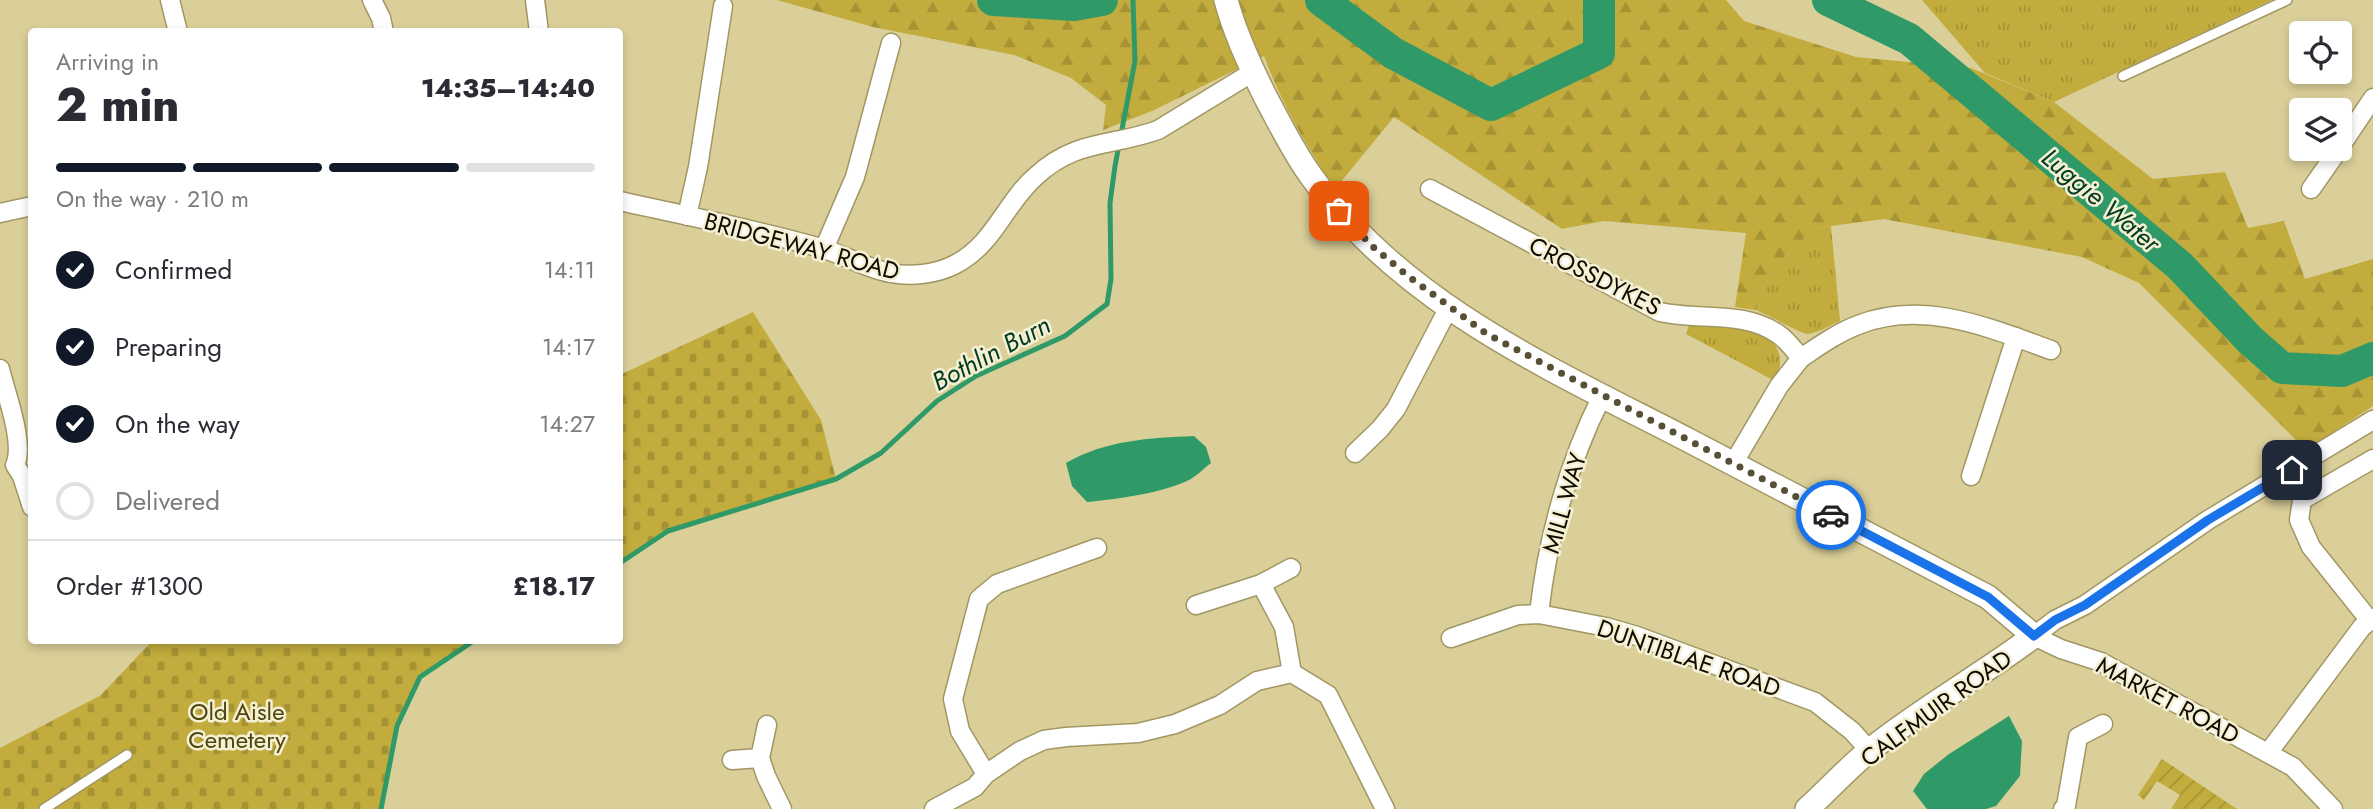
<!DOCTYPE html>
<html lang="en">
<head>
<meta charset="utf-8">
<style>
  body { margin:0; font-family:Jost,sans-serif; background:#f7f7f7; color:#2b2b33; height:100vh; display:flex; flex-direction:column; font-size:26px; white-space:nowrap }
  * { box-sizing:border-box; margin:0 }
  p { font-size:23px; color:#7c7c81 }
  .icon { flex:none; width:38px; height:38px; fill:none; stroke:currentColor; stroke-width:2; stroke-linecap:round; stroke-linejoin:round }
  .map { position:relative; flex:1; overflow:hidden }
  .panel { position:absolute; left:28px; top:28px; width:595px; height:616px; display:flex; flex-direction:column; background:#fff; border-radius:7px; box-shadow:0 4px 10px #0003 }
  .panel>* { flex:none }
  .fabs { position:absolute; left:2289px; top:21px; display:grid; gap:14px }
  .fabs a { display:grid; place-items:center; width:63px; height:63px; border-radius:7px; background:#fff; box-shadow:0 4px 10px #0003; font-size:35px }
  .pin { position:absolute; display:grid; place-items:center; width:60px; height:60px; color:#fff; margin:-30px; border-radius:14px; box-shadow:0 4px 10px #0006 }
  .courier { position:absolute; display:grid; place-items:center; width:70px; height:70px; margin:-35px; border:5px solid #1a73e8; border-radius:50%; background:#fff; color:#222; box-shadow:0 2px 9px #0007 }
  .overview em { font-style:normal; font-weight:800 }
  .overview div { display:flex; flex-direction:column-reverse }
  .overview { display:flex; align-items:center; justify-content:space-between; height:119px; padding:0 28px }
  h1 { font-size:46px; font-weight:800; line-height:52px }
  .bar { display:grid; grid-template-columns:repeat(4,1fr); gap:10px 7px; align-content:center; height:84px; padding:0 28px }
  .bar i { height:9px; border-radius:5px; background:#e1e1e2 }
  .bar .active { background:#111827 }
  .bar p { grid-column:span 4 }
  .line { display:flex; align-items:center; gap:18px; padding:0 28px; border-top:2px solid #e1e1e2 }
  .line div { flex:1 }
  ol { padding:0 28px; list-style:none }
  li { display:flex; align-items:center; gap:21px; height:77px }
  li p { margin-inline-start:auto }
  li .icon { padding:7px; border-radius:50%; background:#111827; color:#fff; stroke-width:4 }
  li:last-child { color:#7c7c81 }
  li i { width:38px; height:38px; border:4px solid #e1e1e2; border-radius:50% }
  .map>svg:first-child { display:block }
</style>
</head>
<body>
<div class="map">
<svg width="2373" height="809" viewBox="0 0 2373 809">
  <defs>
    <pattern id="grass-tufts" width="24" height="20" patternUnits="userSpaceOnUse" patternTransform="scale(1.75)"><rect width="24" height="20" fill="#c2ac3d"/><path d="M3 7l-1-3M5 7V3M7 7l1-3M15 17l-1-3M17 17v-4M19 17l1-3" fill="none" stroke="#a69334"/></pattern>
    <pattern id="forest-firs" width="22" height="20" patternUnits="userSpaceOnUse" patternTransform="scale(1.75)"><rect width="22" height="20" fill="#c2ac3d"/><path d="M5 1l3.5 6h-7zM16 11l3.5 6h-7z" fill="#a69334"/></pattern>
    <pattern id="cemetery-stones" width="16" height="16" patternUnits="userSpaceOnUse" patternTransform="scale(1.75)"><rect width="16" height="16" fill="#c2ac3d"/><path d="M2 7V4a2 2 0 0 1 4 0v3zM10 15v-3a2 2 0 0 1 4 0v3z" fill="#a69334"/></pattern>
    <pattern id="garden-furrows" width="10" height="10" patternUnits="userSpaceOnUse" patternTransform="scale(1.75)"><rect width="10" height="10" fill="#c2ac3d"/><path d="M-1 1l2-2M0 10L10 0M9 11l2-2" fill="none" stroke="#a69334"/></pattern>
  </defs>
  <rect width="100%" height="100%" fill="#dacf99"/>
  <g fill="url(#grass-tufts)">
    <path d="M1922,0H2272L2054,102L1985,73Z"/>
    <path d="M1831,226L1840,321C1830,325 1818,333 1808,334C1801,334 1767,314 1756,310L1767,281L1785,257L1813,230Z"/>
    <path d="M1689,325C1714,325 1771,322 1779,354C1782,363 1779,372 1773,380L1686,334Z"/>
  </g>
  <path fill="url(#forest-firs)" d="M777,0H1726L1744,21L1856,57L1971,68L2054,102L2153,179L2225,172L2248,228L2284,221L2305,279L2373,259V406L2306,450L2139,283L2082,257L1884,219L1831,226L1813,230L1785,257L1767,281L1756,310L1735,307L1746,233L1604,221L1562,229L1394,117L1335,189C1306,145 1282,105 1264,56L1152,111L1103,130L1106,105L1071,78L1014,55L873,27Z"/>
  <g fill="url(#cemetery-stones)">
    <path d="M753,312L821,420L836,479L668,531L620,562V375Z"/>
    <path d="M152,641H474L420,677L397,726L381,809H0V748L101,695Z"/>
  </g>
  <path fill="url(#garden-furrows)" d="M2162,759L2237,809H2171L2180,795L2157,781L2144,800L2138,795Z"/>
  <g fill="#2f9a67">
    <path d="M1194,436L1206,447L1211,463C1204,468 1197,476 1189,480C1163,493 1117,499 1087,502L1072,486L1066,463C1106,440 1149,438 1194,436Z"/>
    <path d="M2009,716L2022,741L2020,776L1996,806L1986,809H1927L1913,791L1924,774L1949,754Z"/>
  </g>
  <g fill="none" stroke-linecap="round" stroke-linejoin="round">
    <g stroke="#2f9a67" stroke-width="5">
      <path d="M620,563L668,531L836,479L881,453L937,401L976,376L1065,336L1107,304L1111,279L1110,203L1115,166L1135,61L1133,0"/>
      <path d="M381,809L397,726L420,677L475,640"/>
    </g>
    <g stroke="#2f9a67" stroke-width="32">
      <path d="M993,0L1074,5L1102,0"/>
      <path d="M1321,0L1393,53L1491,105L1599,53V0"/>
      <path d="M1828,0L1909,39L2180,266L2250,340L2282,368L2342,371L2373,358"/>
    </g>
    <g stroke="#a29763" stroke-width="12">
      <g id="service">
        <path d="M2123,76L2287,0"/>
        <path d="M44,809L127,755"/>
      </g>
    </g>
    <g stroke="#a29763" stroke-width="21">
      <g id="minor">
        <path d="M170,0L178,32"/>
        <path d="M372,0L381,18L384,32"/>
        <path d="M535,0L539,32"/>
        <path d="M2340,147L2373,98"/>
        <path d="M1430,189L1660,312C1700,321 1743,310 1778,334C1787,340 1794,350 1801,358C1819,346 1837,333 1858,325C1923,299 1990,328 2051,350"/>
        <path d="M2311,189L2339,149"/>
        <path d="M620,201C687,216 755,229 821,248C845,255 867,269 891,273C911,277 936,274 954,265C995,244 1004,204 1036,176C1076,139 1111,147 1158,130L1253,72"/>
        <path d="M0,213L32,206"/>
        <path d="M687,216L698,167L723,6"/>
        <path d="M824,249L855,177L891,43"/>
        <path d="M0,369C6,394 25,443 15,465L22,476L32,507"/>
        <path d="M1355,453L1380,429L1396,409L1449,307"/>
        <path d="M1733,464L1779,386L1801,358"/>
        <path d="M1971,476L2016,337"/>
        <path d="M1261,584L1284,627L1292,673"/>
        <path d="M1196,605L1261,584L1291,568"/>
        <path d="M1539,614C1547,540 1568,463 1602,396"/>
        <path d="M2370,621L2311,547L2299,520L2302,500L2373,459"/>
        <path d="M1451,638L1518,615L1539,614L1606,627L1637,636L1815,702L1852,731L1870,751"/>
        <path d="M767,725L760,758L766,776L782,809"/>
        <path d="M2268,753L2362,627L2373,618"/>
        <path d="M732,760L760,758"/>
        <path d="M986,774L960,731L953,699L979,599L997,584L1097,548"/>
        <path d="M934,809L975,787L986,774L1020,751L1044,740L1066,737L1138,733L1175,724L1220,705L1257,681L1292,673L1328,695L1385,809"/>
        <path d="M2063,809L2066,806L2078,737L2103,724"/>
        <path d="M2333,809L2293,767L2101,662L2061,649L2034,636L2055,620L2085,605L2208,520L2373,420"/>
      </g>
    </g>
    <g stroke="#a29763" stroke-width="26">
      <path id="tertiary" d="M1226,0C1235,34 1250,66 1266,98C1280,124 1293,151 1311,176C1402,304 1553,370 1688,440C1788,492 1888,545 1988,597L2034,636C1981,676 1922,708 1870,750C1848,768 1828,790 1807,809"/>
    </g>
    <use href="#service" stroke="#fff" stroke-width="9"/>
    <use href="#minor" stroke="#fff" stroke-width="18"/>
    <use href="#tertiary" stroke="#fff" stroke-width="23"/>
  </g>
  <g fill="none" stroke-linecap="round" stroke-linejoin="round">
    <path stroke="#575036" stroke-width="7" stroke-dasharray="0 12.6" d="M1339,211L1372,246L1408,276L1487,334L1831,515"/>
    <path stroke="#1a73e8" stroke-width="9" d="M1831,515L1988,597L2034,636L2055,620L2085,605L2208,520L2292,470"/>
  </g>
  <g text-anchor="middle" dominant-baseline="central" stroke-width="5" stroke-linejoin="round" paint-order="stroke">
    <g font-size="24" fill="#100b00" stroke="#f5f0d4">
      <text transform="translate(802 246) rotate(15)">BRIDGEWAY ROAD</text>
      <text transform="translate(1595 276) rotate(27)">CROSSDYKES</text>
      <text transform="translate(1564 503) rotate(-74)">MILL WAY</text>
      <text transform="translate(1689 658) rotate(19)">DUNTIBLAE ROAD</text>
      <text transform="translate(2168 700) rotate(28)">MARKET ROAD</text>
      <text transform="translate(1936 708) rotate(-36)">CALFMUIR ROAD</text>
    </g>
    <g font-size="24" fill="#50450c" stroke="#f5f0d4">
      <text x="237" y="711">Old Aisle<tspan x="237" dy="28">Cemetery</tspan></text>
    </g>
    <g font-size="26" font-style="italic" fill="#003b21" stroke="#f5f0d4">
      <text transform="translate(2101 200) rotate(40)">Luggie Water</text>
      <text transform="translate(991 353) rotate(-28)">Bothlin Burn</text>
    </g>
  </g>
</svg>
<div class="fabs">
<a><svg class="icon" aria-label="locate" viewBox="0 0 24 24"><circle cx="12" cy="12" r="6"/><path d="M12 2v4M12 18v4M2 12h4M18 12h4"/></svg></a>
<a><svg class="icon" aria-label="layers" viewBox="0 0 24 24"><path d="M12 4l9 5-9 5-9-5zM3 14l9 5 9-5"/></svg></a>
</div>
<div class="pin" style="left:1339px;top:211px;background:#ea580c"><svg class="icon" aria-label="bag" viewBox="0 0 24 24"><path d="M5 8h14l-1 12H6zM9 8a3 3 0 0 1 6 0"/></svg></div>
<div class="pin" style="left:2292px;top:470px;background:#1f2937"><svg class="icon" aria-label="home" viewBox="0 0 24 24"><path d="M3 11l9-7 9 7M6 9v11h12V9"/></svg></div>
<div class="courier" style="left:1831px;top:515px"><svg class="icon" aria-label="car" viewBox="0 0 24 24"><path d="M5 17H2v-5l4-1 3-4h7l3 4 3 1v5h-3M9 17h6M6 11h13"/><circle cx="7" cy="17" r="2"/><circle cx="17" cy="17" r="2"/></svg></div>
<section class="panel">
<div class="overview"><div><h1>2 min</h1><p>Arriving in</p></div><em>14:35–14:40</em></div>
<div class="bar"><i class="active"></i><i class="active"></i><i class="active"></i><i></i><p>On the way · 210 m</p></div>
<ol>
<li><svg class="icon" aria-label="check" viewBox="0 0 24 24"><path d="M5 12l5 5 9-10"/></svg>Confirmed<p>14:11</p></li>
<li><svg class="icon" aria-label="check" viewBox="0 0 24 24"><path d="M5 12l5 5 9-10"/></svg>Preparing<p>14:17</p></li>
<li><svg class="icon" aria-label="check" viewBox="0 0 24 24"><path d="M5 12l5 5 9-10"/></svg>On the way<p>14:27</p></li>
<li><i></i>Delivered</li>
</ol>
<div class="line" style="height:91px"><div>Order #1300</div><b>£18.17</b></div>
</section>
</div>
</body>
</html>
